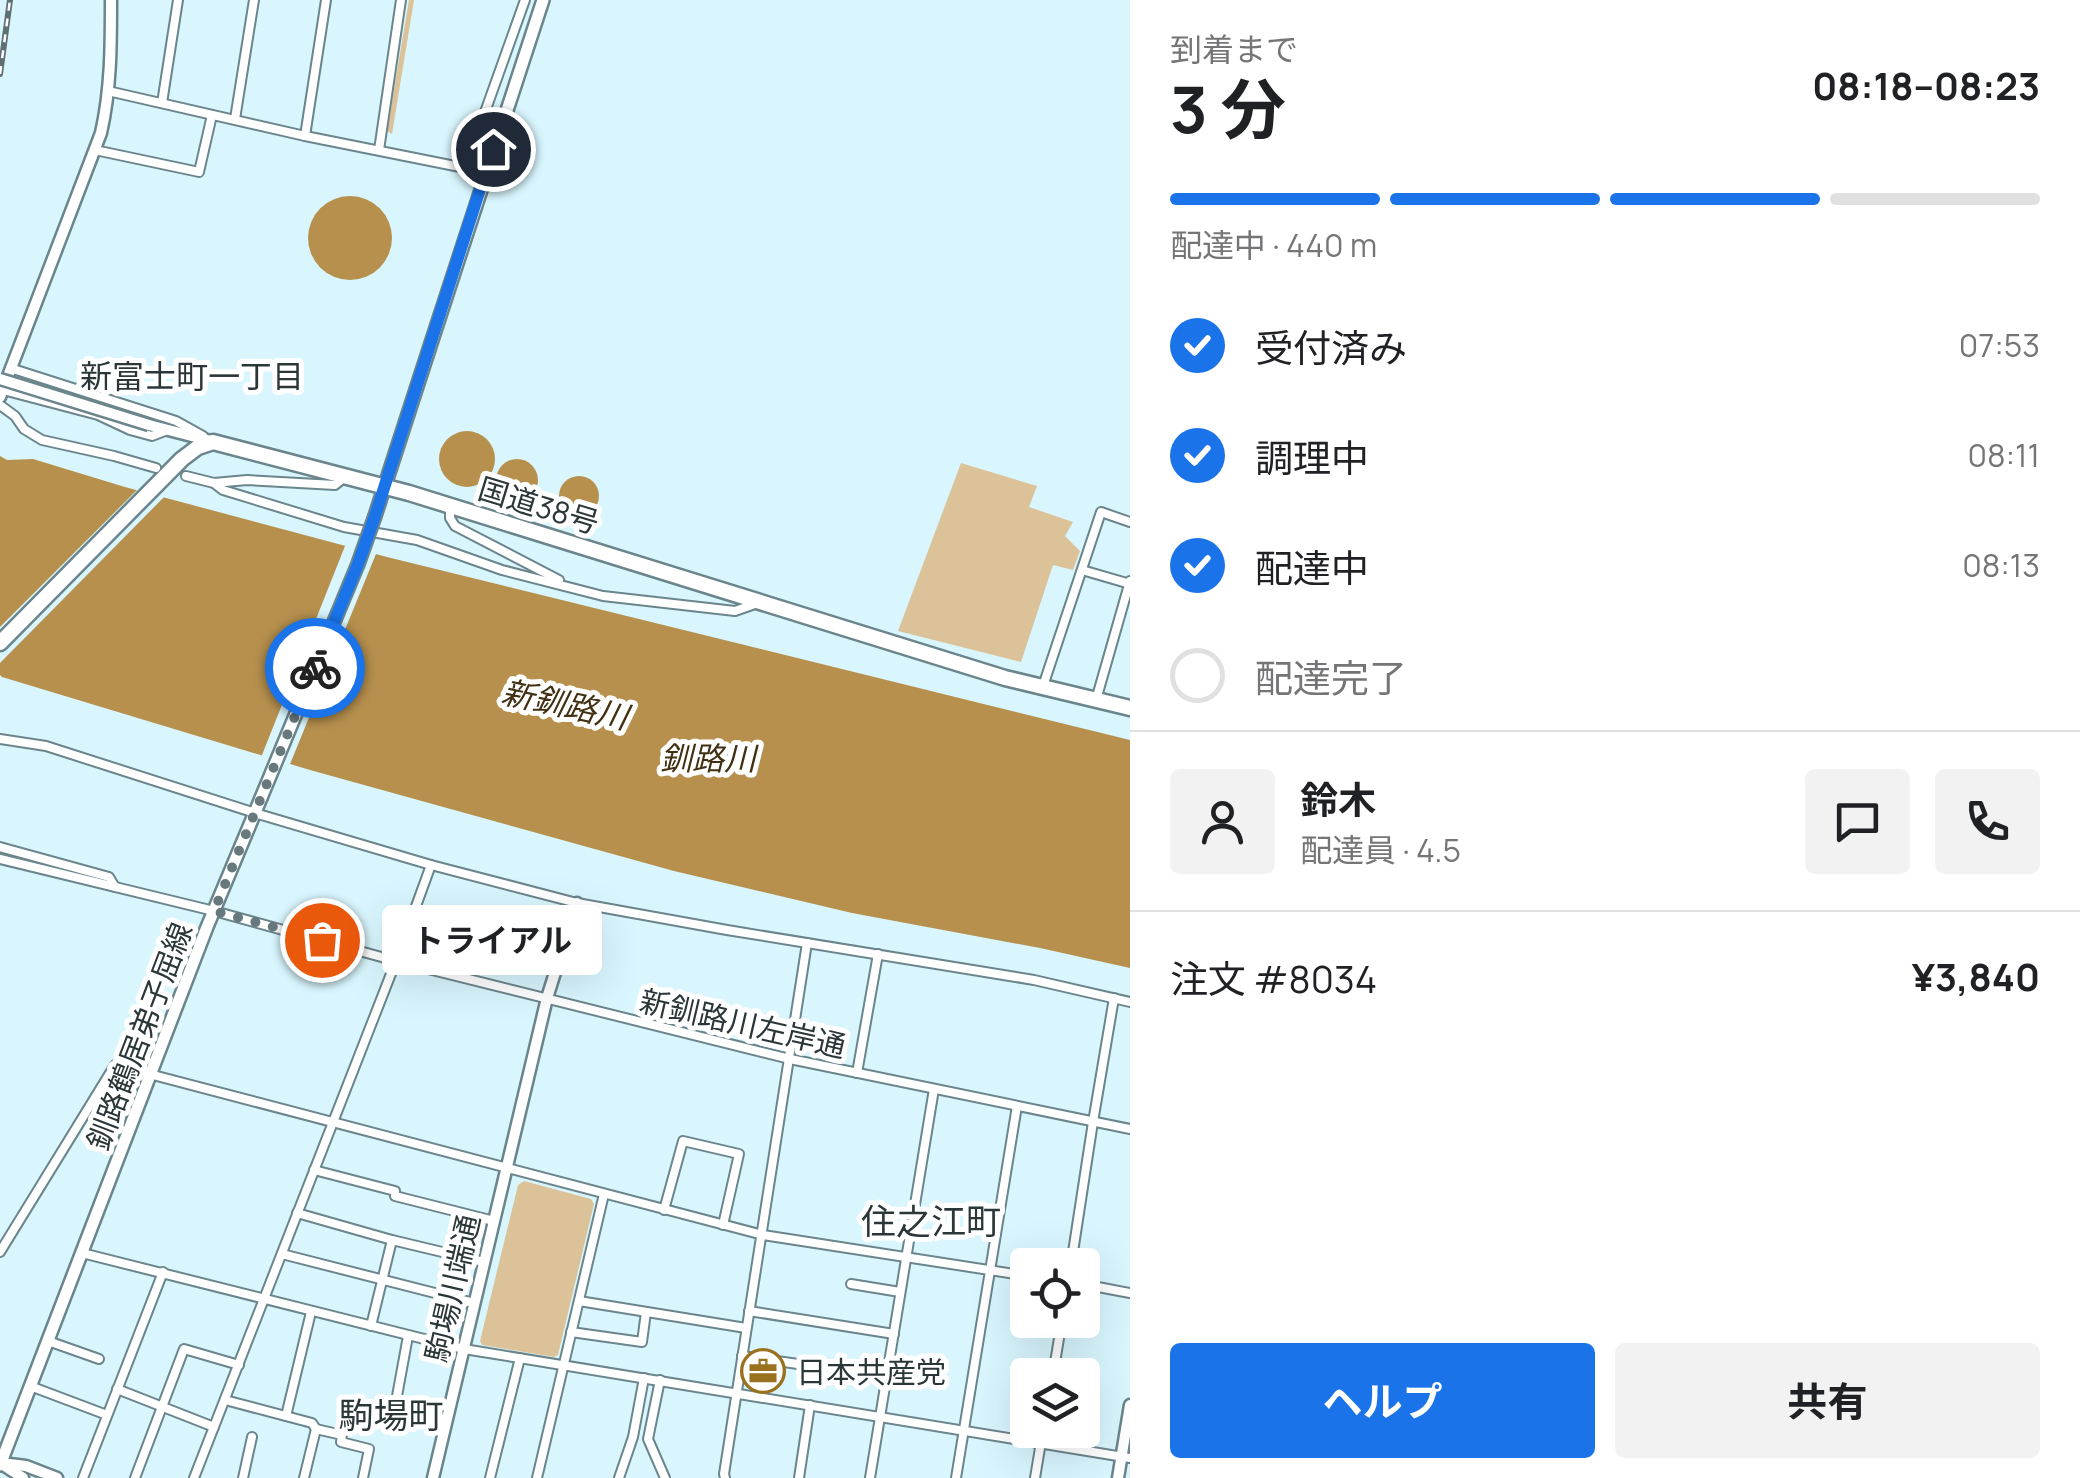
<!DOCTYPE html>
<html lang="ja">
<head>
<meta charset="utf-8">
<style>
  body { margin:0; font-family:Manrope,"Noto Sans JP",sans-serif; background:#f2f2f2; color:#202124; height:100vh; display:flex; flex-direction:column; font-size:38px; white-space:nowrap }
  * { box-sizing:border-box; margin:0 }
  p { font-size:32px; color:#757577 }
  .icon { flex:none; width:55px; height:55px; fill:none; stroke:currentColor; stroke-width:2; stroke-linecap:round; stroke-linejoin:round }
  .map { position:relative; flex:1; overflow:hidden }
  .panel { display:flex; flex-direction:column; background:#fff; width:950px }
  .panel>* { flex:none }
  .tools { position:absolute; left:1010px; top:1248px; display:grid; gap:20px }
  .tools a { display:grid; place-items:center; width:90px; height:90px; border-radius:10px; background:#fff; box-shadow:0 10px 40px #0002; font-size:50px }
  .pin { position:absolute; display:grid; place-items:center; width:85px; height:85px; color:#fff; margin:-42px; border:5px solid #fff; border-radius:50%; box-shadow:0 2px 10px #0007 }
  .courier { position:absolute; display:grid; place-items:center; width:100px; height:100px; margin:-50px; border:8px solid #1a73e8; border-radius:50%; background:#fff; color:#222; box-shadow:0 2px 12px #0007 }
  .bubble { position:absolute; height:70px; border-radius:10px; background:#fff; box-shadow:0 10px 40px #0002; font-size:32px; font-weight:700; line-height:70px; text-align:center }
  .overview em { font-style:normal; font-weight:700 }
  .overview div { display:flex; flex-direction:column-reverse }
  .overview { display:flex; align-items:center; justify-content:space-between; height:170px; padding:0 40px }
  h1 { font-size:65px; font-weight:700; line-height:75px }
  .bar { display:grid; grid-template-columns:repeat(4,1fr); gap:15px 10px; align-content:center; height:120px; padding:0 40px }
  .bar i { height:12px; border-radius:8px; background:#e0e0e0 }
  .bar .active { background:#1a73e8 }
  .bar p { grid-column:span 4 }
  .line { display:flex; align-items:center; gap:25px; padding:0 40px; border-top:2px solid #e0e0e0 }
  .line div { flex:1 }
  .round { display:grid; place-items:center; flex:none; width:105px; height:105px; border-radius:10px; background:#f2f2f2 }
  ol { padding:0 40px; list-style:none }
  li { display:flex; align-items:center; gap:30px; height:110px }
  li p { margin-inline-start:auto }
  li .icon { padding:10px; border-radius:50%; background:#1a73e8; color:#fff; stroke-width:4 }
  li:last-child { color:#757577 }
  li i { width:55px; height:55px; border:5px solid #e0e0e0; border-radius:50% }
  .action { display:flex; gap:20px; margin-top:auto; padding:20px 40px }
  .action a { flex:1; height:115px; border-radius:10px; background:#1a73e8; color:#fff; font-size:40px; font-weight:700; line-height:115px; text-align:center }
  .action a+a { background:#f2f2f2; color:#202124 }
  main { display:flex; flex:1; min-height:0 }
  .map>svg:first-child { display:block }
</style>
</head>
<body>
<main>
<div class="map">
<svg width="1130" height="1478" viewBox="0 0 1130 1478">
  <rect width="100%" height="100%" fill="#d9f6fe"/>
  <g fill="#dbc298">
    <path d="M409,0H414L392,134L387,131Z"/>
    <path d="M961,463L1037,486L1029,507L1073,522L1065,536L1080,551L1073,570L1053,565L1021,662L898,631Z"/>
    <path d="M524,1181L591,1199L594,1204L558,1355L554,1357L482,1345L480,1341L518,1185Z"/>
  </g>
  <g fill="#b7904d">
    <circle cx="350" cy="238" r="42"/>
    <circle cx="467" cy="459" r="28"/>
    <path d="M0,456L7,460L33,459L125,487L387,557L1130,740V968L1040,948L852,913L674,871L310,770L2,677L0,675Z"/>
    <circle cx="517" cy="480" r="21"/>
    <circle cx="579" cy="496" r="20"/>
  </g>
  <g fill="#d9f6fe">
    <path d="M141,486L168,493L0,663V627Z"/>
    <path d="M347,541L378,549L288,769L260,760Z"/>
  </g>
  <g fill="none" stroke-linecap="round" stroke-linejoin="round">
    <g stroke="#6b858c" stroke-width="12">
      <g id="street">
        <path d="M108,91L305,136L465,168L525,0"/>
        <path d="M162,103L178,0"/>
        <path d="M235,119L254,0"/>
        <path d="M305,136L326,0"/>
        <path d="M95,150L199,172L212,115"/>
        <path d="M379,150L401,0"/>
        <path d="M10,368L176,421L203,436"/>
        <path d="M3,390L98,415L130,430L152,436L165,431"/>
        <path d="M0,405L15,416L24,429L42,440L114,456L156,468"/>
        <path d="M186,476L214,483L247,480L335,485L345,477"/>
        <path d="M214,483L223,490L344,527L417,540L502,570L603,596L735,611L755,604"/>
        <path d="M450,506V518L455,526L559,580"/>
        <path d="M1082,570L1130,584"/>
        <path d="M1043,686L1101,512L1130,522"/>
        <path d="M1096,700L1130,581"/>
        <path d="M0,739L46,746L255,813L431,865L577,903L727,930L1034,980L1130,1002"/>
        <path d="M0,847L109,877L115,887"/>
        <path d="M0,859L214,911L396,961L790,1059L1130,1129"/>
        <path d="M857,1073L878,954"/>
        <path d="M314,1170L395,1191V1196L494,1221"/>
        <path d="M664,1210L683,1141L739,1154L723,1225"/>
        <path d="M297,1213L392,1240L484,1262"/>
        <path d="M0,1252L115,1065L763,1235L1028,1276"/>
        <path d="M82,1253L464,1349L1130,1458"/>
        <path d="M282,1254L474,1303"/>
        <path d="M1071,1265L1093,1122L1114,998"/>
        <path d="M851,1284L900,1292"/>
        <path d="M1082,1284L1130,1293"/>
        <path d="M579,1301L746,1328"/>
        <path d="M749,1311L894,1334"/>
        <path d="M371,1326L392,1240"/>
        <path d="M571,1332L642,1342L646,1312"/>
        <path d="M408,1336L395,1407L447,1420"/>
        <path d="M48,1341L99,1359"/>
        <path d="M742,1356L812,1366"/>
        <path d="M1053,1375L1062,1320"/>
        <path d="M660,1380L648,1439L665,1478"/>
        <path d="M30,1386L107,1415"/>
        <path d="M117,1389L214,1427"/>
        <path d="M225,1400L312,1423L316,1429"/>
        <path d="M286,1416L311,1312"/>
        <path d="M83,1478L163,1272"/>
        <path d="M135,1478L184,1349L239,1365"/>
        <path d="M194,1478L396,961L431,865"/>
        <path d="M243,1478L252,1437"/>
        <path d="M304,1478L316,1429L342,1435L341,1442L369,1449L363,1478"/>
        <path d="M490,1478L520,1358"/>
        <path d="M537,1478L604,1194"/>
        <path d="M619,1478L633,1437L644,1378"/>
        <path d="M725,1478L724,1474L807,943"/>
        <path d="M799,1478L810,1405"/>
        <path d="M870,1478L934,1089"/>
        <path d="M956,1478L1017,1106"/>
        <path d="M1035,1478L1043,1430"/>
      </g>
    </g>
    <g stroke="#6b858c" stroke-width="15">
      <g id="secondary">
        <path d="M0,397L101,133C111,89 111,45 111,0"/>
        <path d="M149,425L211,441"/>
        <path d="M1,1463L26,1466L57,1478"/>
        <path d="M2,1464L23,1478"/>
        <path d="M433,1478L547,998L577,903"/>
        <path d="M1118,1478L1130,1405"/>
      </g>
    </g>
    <g stroke="#6b858c" stroke-width="16">
      <g id="primary">
        <path d="M375,516C431,344 486,172 543,0"/>
        <path d="M0,1465L207,927L261,798"/>
      </g>
    </g>
    <g stroke="#6b858c" stroke-width="19">
      <path id="highway" d="M0,643L182,459L198,447L213,442L409,493L1005,678L1130,708"/>
    </g>
    <use href="#street" stroke="#fff" stroke-width="8"/>
    <use href="#secondary" stroke="#fff" stroke-width="10"/>
    <use href="#primary" stroke="#fff" stroke-width="11"/>
    <use href="#highway" stroke="#fff" stroke-width="14"/>
    <g stroke="#5f7074" stroke-width="6">
      <path id="rail" d="M0,74L10,0"/>
    </g>
    <use href="#rail" stroke="#fff" stroke-width="2.5" stroke-dasharray="8" stroke-linecap="butt"/>
    <g stroke="#6b858c" stroke-width="15" stroke-linecap="butt">
      <path id="secondary-bridge" d="M0,379L149,425"/>
    </g>
    <g stroke="#6b858c" stroke-width="16" stroke-linecap="butt">
      <path id="primary-bridge" d="M261,798L358,564L375,516"/>
    </g>
    <use href="#secondary-bridge" stroke="#fff" stroke-width="10"/>
    <use href="#primary-bridge" stroke="#fff" stroke-width="11"/>
  </g>
  <g fill="none" stroke-linecap="round" stroke-linejoin="round">
    <path stroke="#68797e" stroke-width="10" stroke-dasharray="0 18" d="M315,668L214,911L322,940"/>
    <path stroke="#1a73e8" stroke-width="12" d="M315,668L358,564L375,516L493,149"/>
  </g>
  <defs>
    <g id="office-ring" transform="scale(2.25)"><circle r="9.5" fill="#fff" stroke="#9a711e" stroke-width="1.5"/><path d="M-6-3h4V-5.5h4V-3h4V5H-6ZM-1-4.5V-3h2v-1.5ZM-6 0V1H6V0Z" fill="#9a711e"/></g>
  </defs>
  <g fill-rule="evenodd">
    <use href="#office-ring" x="763" y="1371"/>
  </g>
  <g text-anchor="middle" dominant-baseline="central" stroke-width="10" stroke-linejoin="round" paint-order="stroke">
    <g font-size="30" fill="#2b3639" stroke="#fff">
      <text transform="translate(539 505) rotate(17)">国道38号</text>
      <text transform="translate(743 1023) rotate(13)">新釧路川左岸通</text>
      <text transform="translate(139 1036) rotate(-69)">釧路鶴居弟子屈線</text>
      <text transform="translate(452 1288) rotate(-77)">駒場川端通</text>
    </g>
    <g font-size="30" fill="#2b3639" stroke="#fff" text-anchor="start">
      <text x="796" y="1371">日本共産党</text>
    </g>
    <g font-size="32" fill="#2b3639" stroke="#fff">
      <text x="192" y="376">新富士町一丁目</text>
    </g>
    <g font-size="32" font-style="italic" fill="#413012" stroke="#fff">
      <text transform="translate(565 704) rotate(12)">新釧路川</text>
      <text x="708" y="758">釧路川</text>
    </g>
    <g font-size="35" fill="#2b3639" stroke="#fff">
      <text x="931" y="1221">住之江町</text>
      <text x="391" y="1415">駒場町</text>
    </g>
  </g>
</svg>
<div class="tools">
<a><svg class="icon" aria-label="locate" viewBox="0 0 24 24"><circle cx="12" cy="12" r="6"/><path d="M12 2v4M12 18v4M2 12h4M18 12h4"/></svg></a>
<a><svg class="icon" aria-label="layers" viewBox="0 0 24 24"><path d="M12 4l9 5-9 5-9-5zM3 14l9 5 9-5"/></svg></a>
</div>
<div class="pin" style="left:322px;top:940px;background:#ea580c"><svg class="icon" aria-label="bag" viewBox="0 0 24 24"><path d="M5 8h14l-1 12H6zM9 8a3 3 0 0 1 6 0"/></svg></div>
<div class="pin" style="left:493px;top:149px;background:#1f2937"><svg class="icon" aria-label="home" viewBox="0 0 24 24"><path d="M3 11l9-7 9 7M6 9v11h12V9"/></svg></div>
<div class="courier" style="left:315px;top:668px"><svg class="icon" aria-label="bike" viewBox="0 0 24 24"><circle cx="6" cy="16" r="4"/><circle cx="18" cy="16" r="4"/><path d="M6 16l4-8h5l3 8M10 8l3 8H6M13 5h3"/></svg></div>
<div class="bubble" style="left:382px;top:905px;width:220px">トライアル</div>
</div>
<section class="panel">
<div class="overview"><div><h1>3 分</h1><p>到着まで</p></div><em>08:18–08:23</em></div>
<div class="bar"><i class="active"></i><i class="active"></i><i class="active"></i><i></i><p>配達中 · 440 m</p></div>
<ol>
<li><svg class="icon" aria-label="check" viewBox="0 0 24 24"><path d="M5 12l5 5 9-10"/></svg>受付済み<p>07:53</p></li>
<li><svg class="icon" aria-label="check" viewBox="0 0 24 24"><path d="M5 12l5 5 9-10"/></svg>調理中<p>08:11</p></li>
<li><svg class="icon" aria-label="check" viewBox="0 0 24 24"><path d="M5 12l5 5 9-10"/></svg>配達中<p>08:13</p></li>
<li><i></i>配達完了</li>
</ol>
<div class="line" style="height:180px"><a class="round"><svg class="icon" aria-label="person" viewBox="0 0 24 24"><circle cx="12" cy="8" r="4"/><path d="M4 21q1-7 8-7t8 7"/></svg></a><div><b>鈴木</b><p>配達員 · 4.5</p></div><a class="round"><svg class="icon" aria-label="chat" viewBox="0 0 24 24"><path d="M4 5h16v11H9l-5 4z"/></svg></a><a class="round"><svg class="icon" aria-label="phone" viewBox="0 0 24 24"><path d="M5 4h4l2 5-3 2q2 4 5 5l2-3 5 2v4C11 20 4 13 5 4z"/></svg></a></div>
<div class="line" style="height:130px"><div>注文 #8034</div><b>¥3,840</b></div>
<div class="action"><a>ヘルプ</a><a>共有</a></div>
</section>
</main>
</body>
</html>
